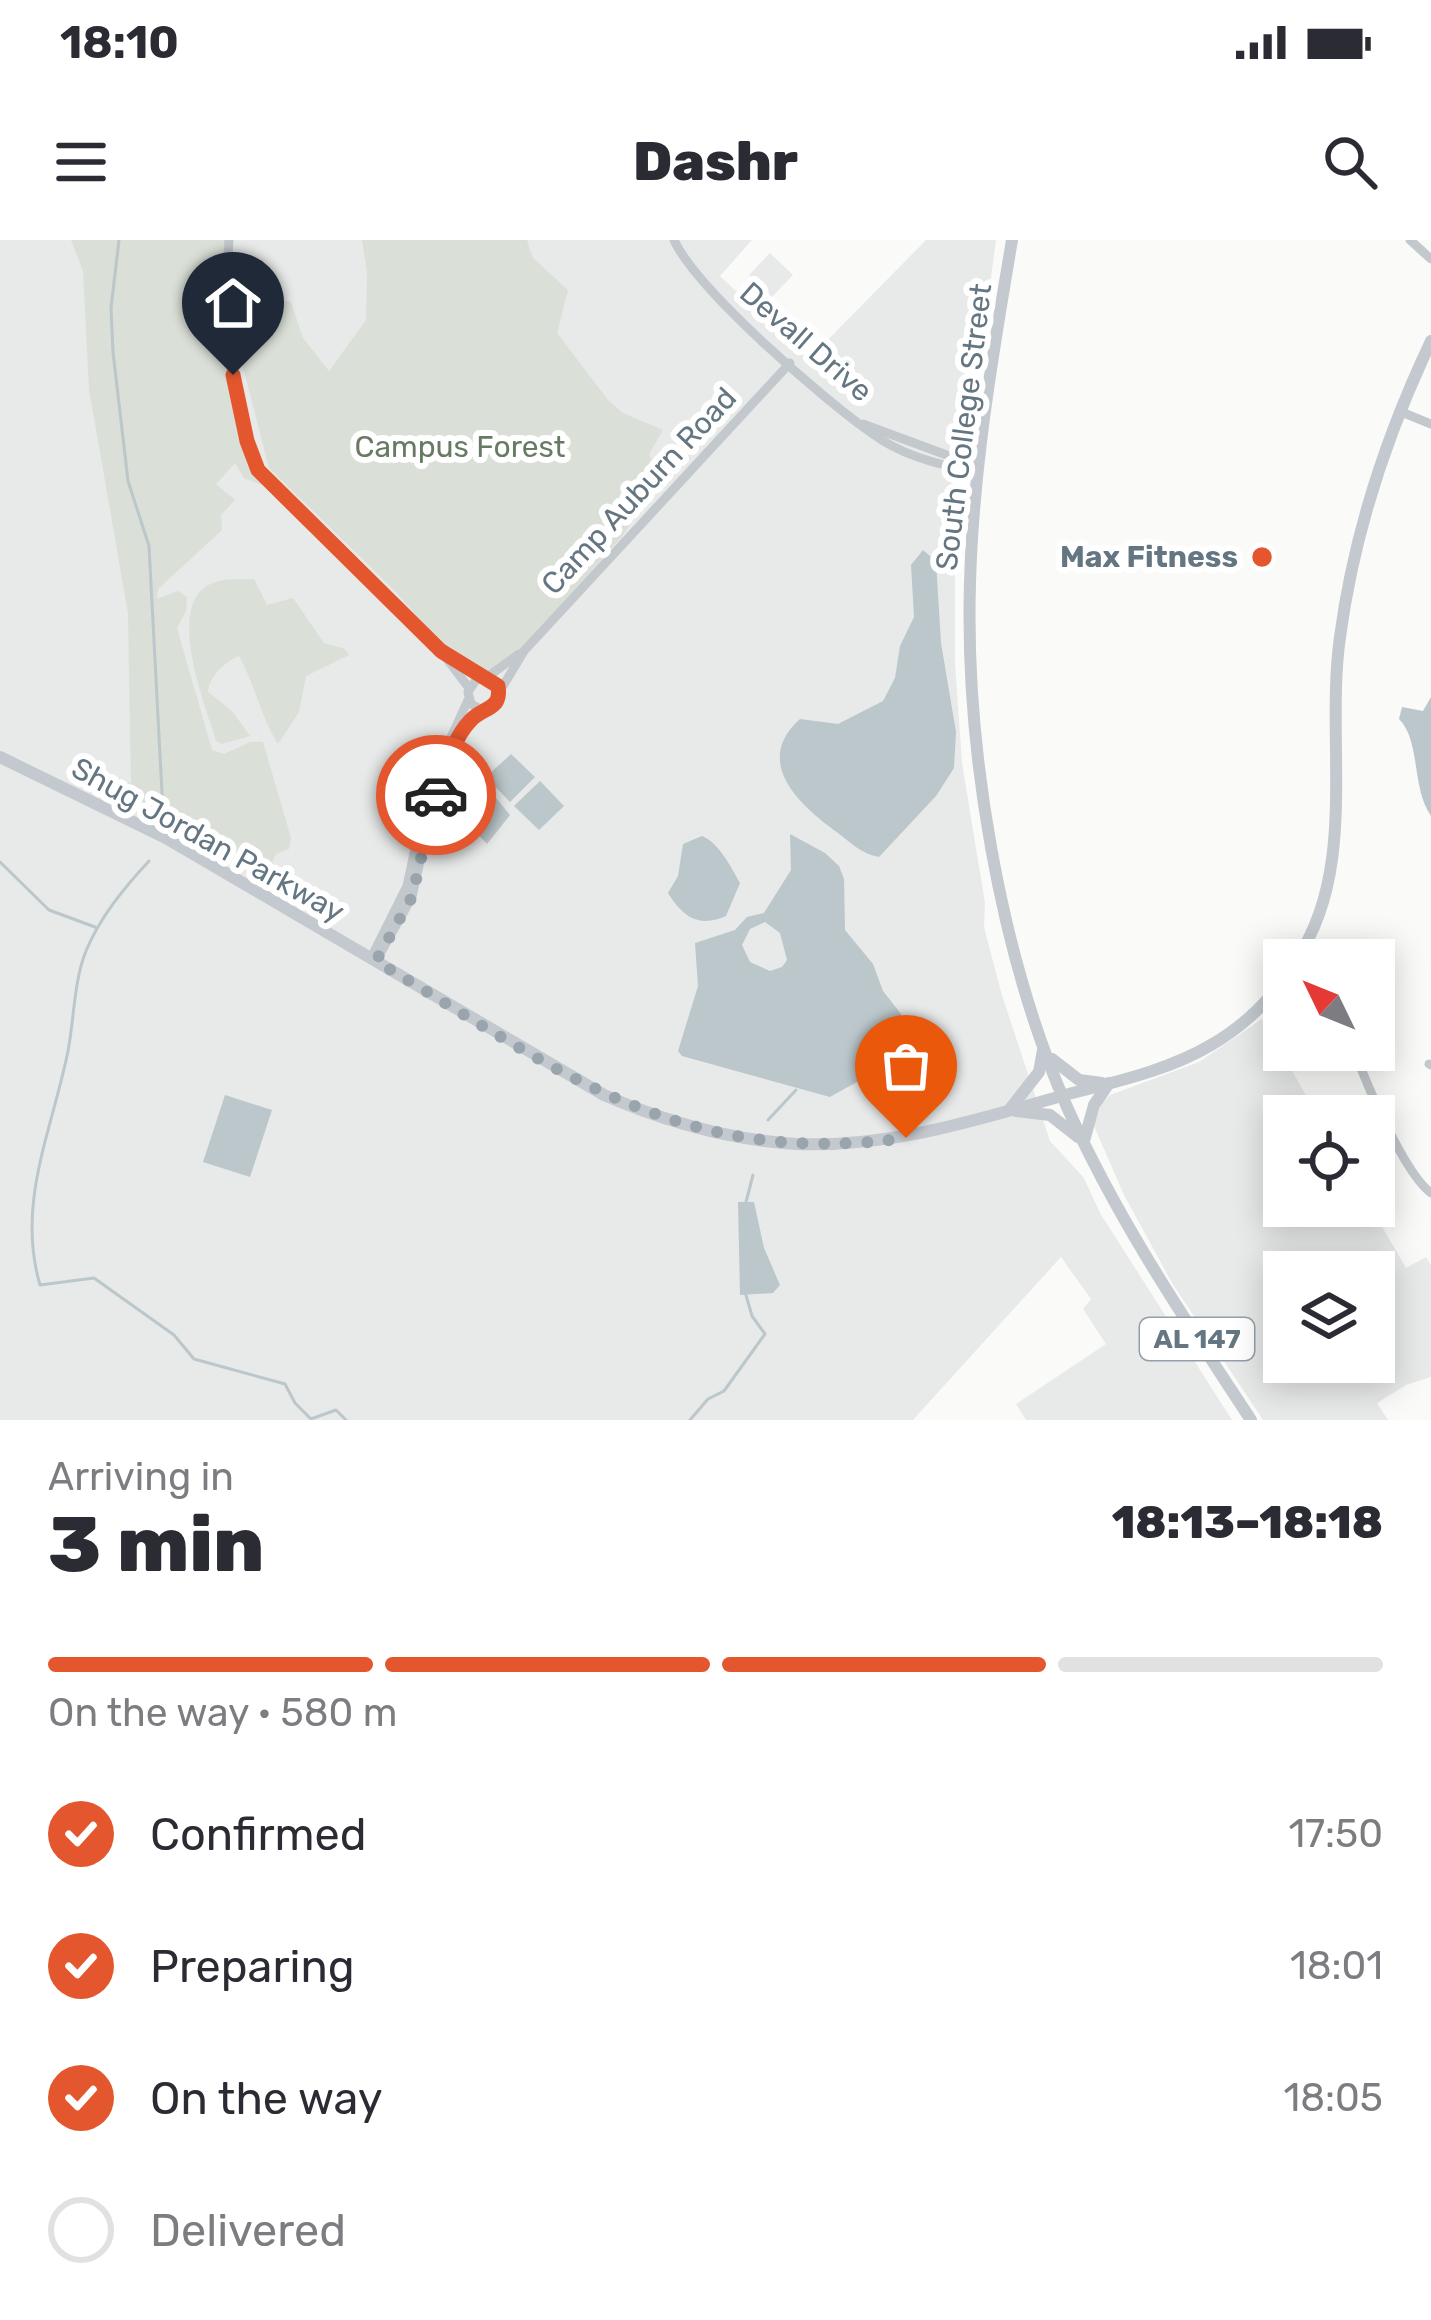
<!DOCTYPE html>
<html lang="en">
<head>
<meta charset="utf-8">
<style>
  body { margin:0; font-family:Rubik,sans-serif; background:#f7f7f7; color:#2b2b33; height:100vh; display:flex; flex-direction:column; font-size:45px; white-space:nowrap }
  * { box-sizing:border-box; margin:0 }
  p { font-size:39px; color:#7c7c81 }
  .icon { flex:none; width:66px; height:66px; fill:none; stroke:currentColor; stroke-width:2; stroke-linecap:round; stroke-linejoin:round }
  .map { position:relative; height:1180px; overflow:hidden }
  .panel { display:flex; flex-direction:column; background:#fff; flex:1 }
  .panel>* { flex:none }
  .needle { width:78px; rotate:313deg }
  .buttons { position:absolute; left:1263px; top:699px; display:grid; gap:24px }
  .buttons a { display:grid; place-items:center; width:132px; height:132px; border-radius:0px; background:#fff; box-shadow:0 6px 30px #0003; font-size:60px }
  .pin { position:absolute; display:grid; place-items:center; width:102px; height:102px; color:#fff; margin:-123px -51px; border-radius:50% 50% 50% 0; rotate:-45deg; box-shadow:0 0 12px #0007 }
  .pin .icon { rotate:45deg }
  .courier { position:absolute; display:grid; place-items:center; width:120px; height:120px; margin:-60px; border:9px solid #e4572e; border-radius:50%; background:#fff; color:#222; box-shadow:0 3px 15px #0007 }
  .overview em { font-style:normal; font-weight:800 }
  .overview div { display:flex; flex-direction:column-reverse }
  .overview { display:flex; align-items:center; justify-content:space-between; height:204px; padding:0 48px }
  h1 { font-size:78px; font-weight:800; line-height:90px }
  .bar { display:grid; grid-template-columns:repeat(4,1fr); gap:18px 12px; align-content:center; height:144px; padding:0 48px }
  .bar i { height:15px; border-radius:9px; background:#e1e1e2 }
  .bar .on { background:#e4572e }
  .bar p { grid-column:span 4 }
  ol { padding:0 48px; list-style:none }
  li { display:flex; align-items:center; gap:36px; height:132px }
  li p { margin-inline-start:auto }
  li .icon { padding:12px; border-radius:50%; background:#e4572e; color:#fff; stroke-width:4 }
  li:last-child { color:#7c7c81 }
  li i { width:66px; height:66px; border:6px solid #e1e1e2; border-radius:50% }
  .status { display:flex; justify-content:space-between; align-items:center; height:84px; padding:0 60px; background:#fff; direction:ltr }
  .status svg { height:33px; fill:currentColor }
  header { display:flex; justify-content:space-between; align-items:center; height:156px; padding:0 48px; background:#fff; font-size:54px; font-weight:800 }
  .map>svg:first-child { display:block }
</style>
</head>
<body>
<div class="status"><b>18:10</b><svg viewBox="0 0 49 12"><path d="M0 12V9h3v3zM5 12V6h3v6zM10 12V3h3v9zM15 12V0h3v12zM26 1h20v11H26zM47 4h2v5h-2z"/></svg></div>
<header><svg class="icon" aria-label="menu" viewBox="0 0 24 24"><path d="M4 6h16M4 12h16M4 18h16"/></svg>Dashr<svg class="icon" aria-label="search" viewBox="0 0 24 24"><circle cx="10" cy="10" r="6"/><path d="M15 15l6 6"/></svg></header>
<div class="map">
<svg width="1431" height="1180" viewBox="0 0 1431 1180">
  <rect width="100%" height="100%" fill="#fafaf8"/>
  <g fill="#e8e9e9" fill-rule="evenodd">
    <path d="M0,0H752L720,36L809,119L926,0H996L955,310V424L962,523L985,663L984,687L1001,752L1050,901L1084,938L1100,973L1232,1180H1026L1016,1164L1106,1104L1083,1069L1091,1059L1061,1017L913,1180H0Z"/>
    <path d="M770,13L793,35L772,57L749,35Z"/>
    <path d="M1262,779L1318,876H1284V966H1370L1406,1028L1426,1017L1431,1025V1137L1406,1145L1377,1163L1388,1180H1263L1172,1043L1124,955L1094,886L1101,864L1110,855L1199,822ZM1284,1032H1374V1122H1284Z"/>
  </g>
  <g fill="#dadfd7">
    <path d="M71,0H226L222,64L246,212L267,242L264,246L244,238L235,223L216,244L235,260L221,275L222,290L158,349L157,359L178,351L187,357L186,371L177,388L212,510L224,514L250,502H263L291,598L289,609L276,614L272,622L288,640L277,645L114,563L84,533V526L131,544L128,373L89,149L83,31Z"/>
    <path d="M362,0H527L533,18L568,50L557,93L608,160L623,173L663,190L649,214L660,239L621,298L487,446L452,417L396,352L269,228L233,88L262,57L291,62L303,98L329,131L366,80L367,32Z"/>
    <path d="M254,339L267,365L293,358L324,403L345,409L349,415L306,436L299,472L278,504C261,477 255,445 239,416C225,422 209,436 208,452L232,471L250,496L222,504L216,501C206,466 161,358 216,342C227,338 242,340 254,339Z"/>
  </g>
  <g fill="#bbc7cb" fill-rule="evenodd">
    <path d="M923,310L936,321L941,403L956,492L954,528L936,556L879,617C862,614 851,603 838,593C802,567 751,523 800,479L838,484L883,461L895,438L900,406L914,377L911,325Z"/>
    <path d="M1431,457V576C1411,547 1421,501 1399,479L1402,467L1423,471Z"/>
    <path d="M511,514L535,537L510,562L486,537Z"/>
    <path d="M482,541L510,575L487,604L453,567Z"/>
    <path d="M540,541L564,566L539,590L514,566Z"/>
    <path d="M790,594L825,613L839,626L844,639L845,690L873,724L883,751L901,774C906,824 868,835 830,857L682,816L678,811L698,746L695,703L735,690L747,677L764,673L791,630ZM765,682L780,693L787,720L782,727L770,731L750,722L742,705L750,689Z"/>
    <path d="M702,596C719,603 731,627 740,643L726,676C699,688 683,677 668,653L678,636L683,604Z"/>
    <path d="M225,855L272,870L250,937L203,922Z"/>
    <path d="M738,962H754L764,1008L780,1045L773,1053L740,1055Z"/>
  </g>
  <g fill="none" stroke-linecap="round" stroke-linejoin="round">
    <g stroke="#bbc7cb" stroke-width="3">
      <path d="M119,0L111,68L113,112L128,241L149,306L163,572"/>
      <path d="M149,621C124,648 100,677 86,711C74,740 74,780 68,811C52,891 16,963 40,1045L94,1038L174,1095L194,1119L285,1144L295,1163L311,1179L336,1170L346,1180"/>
      <path d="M0,622L49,670L95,687"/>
      <path d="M768,880L796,850"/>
      <path d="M746,962L753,935"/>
      <path d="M690,1180L708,1159L724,1151L765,1094L752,1076L746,1055"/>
    </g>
    <g stroke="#c3c8cc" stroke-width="9">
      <path d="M229,0L223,93L247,201L258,230L441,411L469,448"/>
      <path d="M674,0C697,50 825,161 873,194C902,216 942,226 978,232"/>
      <path d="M1410,0L1431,19"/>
      <path d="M1399,171L1431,184"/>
      <path d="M863,184L952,217L970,206L981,187"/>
      <path d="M446,413L480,438"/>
      <path d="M486,438L519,414"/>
      <path d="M500,451L524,411L790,123"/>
      <path d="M371,718L407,646L428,548L468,460"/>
      <path d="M376,721L412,657L433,563L452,512L470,480L498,462V447L486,438L476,440L468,452L471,464L484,471"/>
      <path d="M1354,810C1366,843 1404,933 1431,953"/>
      <path d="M1429,824L1431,825"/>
    </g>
    <g stroke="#c3c9ce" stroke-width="12">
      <path d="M1012,0C993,113 973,228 970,343C965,508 1000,715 1067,867C1117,979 1184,1078 1251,1180"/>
      <path d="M0,517L166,598L604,855C666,882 729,900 797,904C890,908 976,880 1065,855C1114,842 1167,831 1211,805C1239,789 1266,765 1284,738"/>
      <path d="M1296,720C1359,628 1325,502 1340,397C1354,292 1386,196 1431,101"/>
      <path d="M1052,819L1079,840L1102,843"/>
      <path d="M1010,869L1039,832L1043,810"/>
      <path d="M1016,871L1050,875L1078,897"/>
      <path d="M1084,901L1094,865L1109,843"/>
    </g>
  </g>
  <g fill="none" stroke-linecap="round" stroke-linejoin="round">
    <path stroke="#99a4ac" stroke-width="12" stroke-dasharray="0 21.6" d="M436,555L412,657L376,721C559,830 680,929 906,898"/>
    <path stroke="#e4572e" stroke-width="15" d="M233,135L247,201L258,230L441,411L498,446C502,471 483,466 470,481C452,500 445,531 436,555"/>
  </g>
  <circle fill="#e4572e" stroke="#fff" stroke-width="4.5" cx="1262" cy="317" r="12"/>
  <g text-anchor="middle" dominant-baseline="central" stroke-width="12" stroke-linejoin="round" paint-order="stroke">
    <rect fill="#fff" stroke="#939fa8" stroke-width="3" x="1140" y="1078" width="114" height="42" rx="9"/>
    <g font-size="27" font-weight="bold" fill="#657683">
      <text x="1197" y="1099">AL 147</text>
    </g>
    <g font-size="30" fill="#657683" stroke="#fff">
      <text transform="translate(806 102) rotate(41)">Devall Drive</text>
      <text transform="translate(964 187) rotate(-83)">South College Street</text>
      <text transform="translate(639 251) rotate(-47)">Camp Auburn Road</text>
      <text transform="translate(208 600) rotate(29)">Shug Jordan Parkway</text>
    </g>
    <g font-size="30" fill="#687a64" stroke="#fff">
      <text x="460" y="207">Campus Forest</text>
    </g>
    <g font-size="30" font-weight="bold" fill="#657683" stroke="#fff" text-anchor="end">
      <text x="1238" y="317">Max Fitness</text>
    </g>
  </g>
</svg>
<div class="buttons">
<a><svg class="needle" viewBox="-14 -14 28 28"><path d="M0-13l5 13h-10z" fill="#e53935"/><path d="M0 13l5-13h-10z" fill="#7c7c81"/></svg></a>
<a><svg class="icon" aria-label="locate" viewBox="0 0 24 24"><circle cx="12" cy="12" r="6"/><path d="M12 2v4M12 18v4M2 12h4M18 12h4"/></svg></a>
<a><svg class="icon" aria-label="layers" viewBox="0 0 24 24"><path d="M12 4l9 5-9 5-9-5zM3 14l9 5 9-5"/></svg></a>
</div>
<div class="pin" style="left:906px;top:898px;background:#ea580c"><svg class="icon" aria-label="bag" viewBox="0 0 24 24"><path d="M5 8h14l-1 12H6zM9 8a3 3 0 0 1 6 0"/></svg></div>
<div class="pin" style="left:233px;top:135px;background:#1f2937"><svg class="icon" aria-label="home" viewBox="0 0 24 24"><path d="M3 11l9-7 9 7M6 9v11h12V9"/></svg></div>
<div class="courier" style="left:436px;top:555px"><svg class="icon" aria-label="car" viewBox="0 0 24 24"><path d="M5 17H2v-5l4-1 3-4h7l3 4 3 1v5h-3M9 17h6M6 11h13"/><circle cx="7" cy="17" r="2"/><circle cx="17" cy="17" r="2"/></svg></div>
</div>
<section class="panel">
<div class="overview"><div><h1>3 min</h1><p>Arriving in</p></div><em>18:13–18:18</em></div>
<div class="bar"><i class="on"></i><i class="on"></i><i class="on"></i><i></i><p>On the way · 580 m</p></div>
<ol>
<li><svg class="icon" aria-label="check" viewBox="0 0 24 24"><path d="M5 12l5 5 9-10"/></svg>Confirmed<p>17:50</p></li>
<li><svg class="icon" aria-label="check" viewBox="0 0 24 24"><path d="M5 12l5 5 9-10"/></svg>Preparing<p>18:01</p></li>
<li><svg class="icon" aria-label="check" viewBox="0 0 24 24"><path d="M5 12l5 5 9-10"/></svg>On the way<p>18:05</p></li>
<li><i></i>Delivered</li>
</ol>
</section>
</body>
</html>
